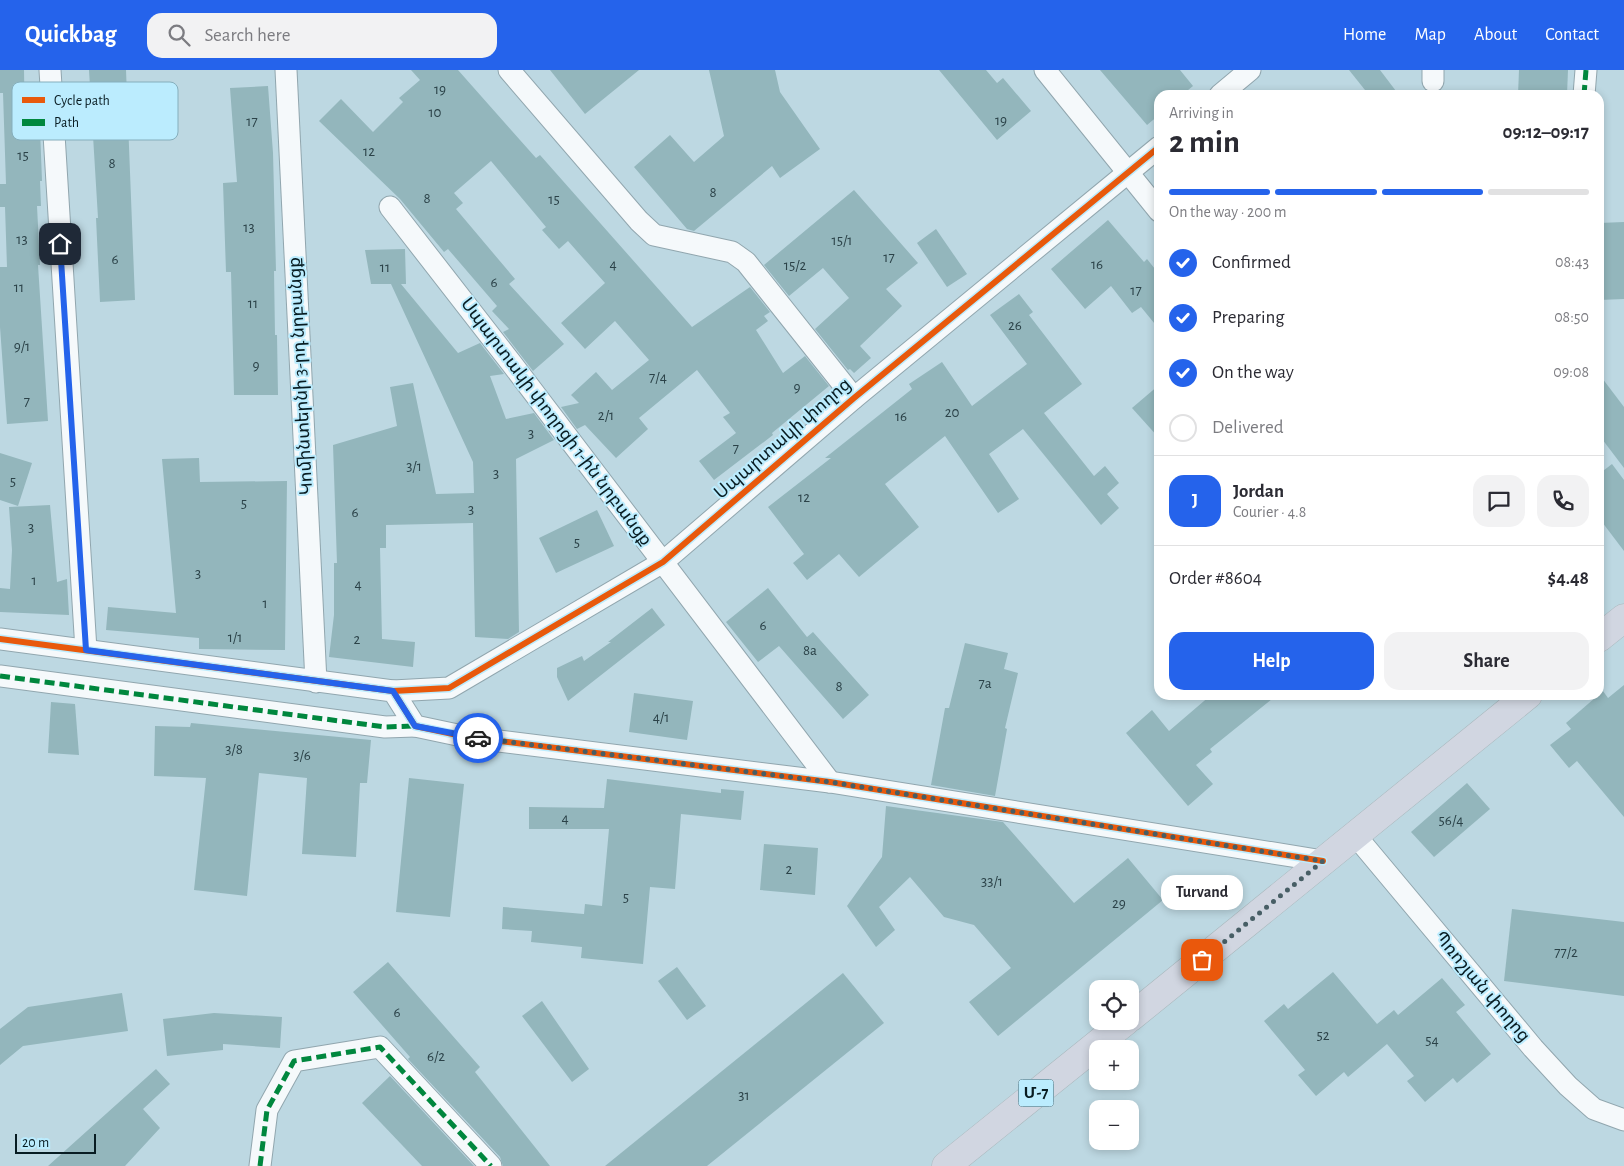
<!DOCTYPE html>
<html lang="en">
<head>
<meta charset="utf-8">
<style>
  body { margin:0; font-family:"Alegreya Sans","Noto Sans Armenian",sans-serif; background:#f2f2f3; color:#2b2b33; height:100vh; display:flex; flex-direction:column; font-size:19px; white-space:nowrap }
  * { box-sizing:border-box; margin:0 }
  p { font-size:16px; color:#7c7c81 }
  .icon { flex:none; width:28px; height:28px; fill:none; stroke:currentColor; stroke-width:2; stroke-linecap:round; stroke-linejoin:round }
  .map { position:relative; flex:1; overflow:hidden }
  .drawer { position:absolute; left:1154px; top:20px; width:450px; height:610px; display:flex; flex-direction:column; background:#fff; border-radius:15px; box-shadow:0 2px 8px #0003 }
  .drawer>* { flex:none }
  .buttons { position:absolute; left:1089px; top:910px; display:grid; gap:10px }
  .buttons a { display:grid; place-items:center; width:50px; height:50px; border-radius:10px; background:#fff; box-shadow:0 2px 8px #0003; font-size:25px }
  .scale { position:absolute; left:15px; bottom:12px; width:81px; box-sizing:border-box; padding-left:5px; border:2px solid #081c22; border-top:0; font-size:14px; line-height:18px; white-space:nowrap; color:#081c22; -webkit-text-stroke:4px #bbecfe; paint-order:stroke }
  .pin { position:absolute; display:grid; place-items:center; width:42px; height:42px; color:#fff; margin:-21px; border-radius:10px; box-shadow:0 2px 8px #0006 }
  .courier { position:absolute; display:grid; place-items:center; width:50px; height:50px; margin:-25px; border:4px solid #2563eb; border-radius:50%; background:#fff; color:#222; box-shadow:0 1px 6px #0007 }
  .bubble { position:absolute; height:35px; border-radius:15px; background:#fff; box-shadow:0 2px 8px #0003; font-size:16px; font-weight:700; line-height:35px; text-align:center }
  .summary em { font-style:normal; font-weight:700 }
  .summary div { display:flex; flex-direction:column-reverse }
  .summary { display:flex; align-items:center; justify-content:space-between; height:85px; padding:0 15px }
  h1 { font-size:32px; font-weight:700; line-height:38px }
  .bar { display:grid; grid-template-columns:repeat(4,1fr); gap:8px 5px; align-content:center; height:60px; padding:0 15px }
  .bar i { height:6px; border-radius:4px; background:#e1e1e2 }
  .bar .selected { background:#2563eb }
  .bar p { grid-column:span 4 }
  .line { display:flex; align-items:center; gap:12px; padding:0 15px; border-top:1px solid #e1e1e2 }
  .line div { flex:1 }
  .round { display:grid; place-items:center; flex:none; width:52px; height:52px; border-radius:15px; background:#f2f2f3 }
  ol { padding:0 15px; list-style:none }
  li { display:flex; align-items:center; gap:15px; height:55px }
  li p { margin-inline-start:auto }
  li .icon { padding:5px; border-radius:50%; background:#2563eb; color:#fff; stroke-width:4 }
  li:last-child { color:#7c7c81 }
  li i { width:28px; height:28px; border:2px solid #e1e1e2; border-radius:50% }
  .cta { display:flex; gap:10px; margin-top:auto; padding:10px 15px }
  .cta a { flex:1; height:58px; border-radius:15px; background:#2563eb; color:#fff; font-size:20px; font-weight:700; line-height:58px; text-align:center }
  .cta a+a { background:#f2f2f3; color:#2b2b33 }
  header { display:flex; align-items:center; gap:30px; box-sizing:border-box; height:70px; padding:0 25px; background:#2563eb; color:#fff }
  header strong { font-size:24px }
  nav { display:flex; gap:28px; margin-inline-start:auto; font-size:18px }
  .search { width:350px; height:45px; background:#f2f2f3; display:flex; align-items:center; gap:12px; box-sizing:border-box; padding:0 18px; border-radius:15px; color:#7c7c81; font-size:19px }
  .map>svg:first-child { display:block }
</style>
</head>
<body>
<header>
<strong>Quickbag</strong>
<div class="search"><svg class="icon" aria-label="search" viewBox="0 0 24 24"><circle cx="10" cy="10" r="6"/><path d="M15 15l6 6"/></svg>Search here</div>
<nav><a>Home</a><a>Map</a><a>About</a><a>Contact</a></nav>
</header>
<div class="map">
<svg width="1624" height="1096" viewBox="0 0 1624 1096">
  <rect width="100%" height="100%" fill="#bdd8e2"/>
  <g fill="#93b6bc">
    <path d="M0,0H24L25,60L40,59L42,111H40L41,136H37L40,195H38L48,351L7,354L0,257V197H7L5,137H0V114H6L3,23H0Z"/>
    <path d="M89,0H126L135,230L100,232L96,148H98Z"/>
    <path d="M411,0H458L536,88L540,85L692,257L750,217L770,242L764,246L768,251L756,260L783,303L805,286L829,316L772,363L773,365L714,410L699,391L736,363L723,347L730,343L697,300L639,348L648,359L616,388L585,355L577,359L561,337L579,333L571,325L596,302L612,320L649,290L615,251L585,279L561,253L605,213L568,171L559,179L542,160L546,157L491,91L454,123L463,133L456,139L515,209L509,214L564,274L533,301L503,262L509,259L492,241L497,236L448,179L444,182L400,129L319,51L341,29L373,62L403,32L399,28L420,10Z"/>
    <path d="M550,0H639L585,44Z"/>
    <path d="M709,0H775L780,22L820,79L780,108L772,96L694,161L687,159L634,97L670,65L694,92L724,66Z"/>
    <path d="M939,0H986L997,13L1003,8L1031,41L997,70Z"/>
    <path d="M1100,0H1180L1193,16L1182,25H1159V45L1147,55Z"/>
    <path d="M1349,0H1380L1399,25H1369Z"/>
    <path d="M1519,0H1568L1567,25H1518Z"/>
    <path d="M268,16L273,83L276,201H274L275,265H277L278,325H234L231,202H226L223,113L237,112L230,18Z"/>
    <path d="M854,120L918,193L886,219L902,236L860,276L871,288L854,303L850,299L848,300L815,259L849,228L823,198L789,226L764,195Z"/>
    <path d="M1108,150L1144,192L1147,189L1159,204V259L1141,237L1132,243L1111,216L1085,239L1051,199Z"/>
    <path d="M1624,152V229L1599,230V153Z"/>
    <path d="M936,159L967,204L947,217L917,173Z"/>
    <path d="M405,179L406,214H401L458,283L480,273L504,304L490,306L506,349L534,343L554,370L516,389L519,562L508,569L475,567L473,453L386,455V478H380L382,569L415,572L413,597L329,587L334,545V493H337L333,375L397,356L390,317L413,313L436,424L474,423L473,392L391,214H371L365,180Z"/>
    <path d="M1019,224L1033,242L1029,245L1082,314L1044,343L1094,406L1105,396L1119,413L1107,424L1119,438L1101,455L1023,359L989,384L1019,429L998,443L945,366L885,414L919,457L859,507L839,484L807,510L793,493L804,484L768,437L831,388H825L912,319L909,314L942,292L972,336L1027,294L990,245Z"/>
    <path d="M1599,304L1624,337V398L1599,365Z"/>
    <path d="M1159,315V368L1132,338Z"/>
    <path d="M0,383L32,393L18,436L0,430Z"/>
    <path d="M199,388L200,412L287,411L285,580L199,579V568L106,560L108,537L176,543L162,389Z"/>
    <path d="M1612,394L1624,410V481L1599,448V404Z"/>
    <path d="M50,435L57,512L67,509L69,545L0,542V518L10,519L12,480L9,437Z"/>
    <path d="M597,440L614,476L556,503L539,468Z"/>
    <path d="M768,518L807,567L813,562L869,625L843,649L779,576L758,592L726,552Z"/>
    <path d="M652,538L665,555L568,631L557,607V598L582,586L584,591L611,572H608Z"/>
    <path d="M965,573L1008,583L1004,599L1018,603L1005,658L1007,659L995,726L931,715L945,638H949Z"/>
    <path d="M1624,615V747L1577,691L1569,698L1550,675L1571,659L1566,653L1603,621L1608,628Z"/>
    <path d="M634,623L693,631L687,670L629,662Z"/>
    <path d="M1211,625H1277L1210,679L1212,682L1196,695L1213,714L1188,736L1126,663L1152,640L1169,661Z"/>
    <path d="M51,632L75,634L79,685L48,683Z"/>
    <path d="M191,653L371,670L367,713H360L356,787L302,784L307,708L259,703L247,826L194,820L206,708L154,706L155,656L190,657Z"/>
    <path d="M409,708L464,714L450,847L396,842Z"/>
    <path d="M607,709L721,723V719L744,721L741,750L681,744L675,819L650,817L643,894L581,888L582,877L531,872L532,861L502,859L503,837L584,844L585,834L602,836L609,759H529V737L604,738Z"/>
    <path d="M1467,713L1490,739L1434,787L1411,762Z"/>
    <path d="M886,736L1003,752L1074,833L1128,788L1163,830L998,966L969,932L1011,898L974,855L944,847L910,807L879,837L895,860L876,877L847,836L882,787Z"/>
    <path d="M764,774L818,778L815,825L760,820Z"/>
    <path d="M1512,839L1624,852V926L1504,911Z"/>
    <path d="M388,892L480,997L475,1002L550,1096H503L500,1087L408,989L410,987L353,922Z"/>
    <path d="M677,897L706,936L687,950L658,911Z"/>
    <path d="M1333,902L1377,954L1394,940L1398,945L1442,908L1465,935L1456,942L1491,984L1457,1013L1453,1008L1425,1032L1407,1011L1414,1006L1387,974L1348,1007L1344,1002L1316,1026L1298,1005L1305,1000L1264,951L1284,934L1288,939Z"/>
    <path d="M843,903L884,953L707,1096H605Z"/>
    <path d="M122,923L128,961L23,976L0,995V959L28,937Z"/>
    <path d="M542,931L589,999L572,1012L522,946Z"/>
    <path d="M214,943L282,947L280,978L223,974V980L167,986L163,949Z"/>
    <path d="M156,999L170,1014L143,1039L160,1058L125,1096H48Z"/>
    <path d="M390,1006L474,1096H422L362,1033Z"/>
  </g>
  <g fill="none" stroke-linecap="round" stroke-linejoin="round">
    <g stroke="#91a6ae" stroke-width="23">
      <g id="street">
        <path d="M50,0L86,580"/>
        <path d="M286,0L316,612"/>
        <path d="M509,0L639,151L654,165L732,182L746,192L854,328"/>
        <path d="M1045,0L1159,141"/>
        <path d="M1433,0V11"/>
        <path d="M1220,25L1250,0"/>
        <path d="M1584,25L1586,0"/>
        <path d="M390,137L512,294L830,712"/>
        <path d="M0,569L393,621L415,656L467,667L830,712L1323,791"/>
        <path d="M0,606L385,657L415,656"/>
        <path d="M393,621L449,618L663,492L854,328L1159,77"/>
        <path d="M1355,765L1533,978L1568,1016L1594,1039L1624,1050"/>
        <path d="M260,1096L267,1040L294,991L380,977L491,1096"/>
      </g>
    </g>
    <g stroke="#a9b7bc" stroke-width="29">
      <g id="highway">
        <path d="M1599,568L1624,548"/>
        <path d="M1130,948L1528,625"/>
        <path d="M946,1096L1126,951"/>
      </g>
    </g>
    <use href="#street" stroke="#f5f9fb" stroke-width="21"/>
    <use href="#highway" stroke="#d1d6e1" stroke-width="28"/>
    <g stroke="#00873e" stroke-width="5" stroke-dasharray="10 5" stroke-linecap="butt">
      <path d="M1584,25L1586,0"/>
      <path d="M0,606L385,657L415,656"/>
      <path d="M260,1096L267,1040L294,991L380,977L491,1096"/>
    </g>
    <g stroke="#bbecfe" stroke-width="9">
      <g id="cycleway">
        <path d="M0,569L393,621L415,656L467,667L830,712L1323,791"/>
        <path d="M393,621L449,618L663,492L854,328L1159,77"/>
      </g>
    </g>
    <use href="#cycleway" stroke="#e8590c" stroke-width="6"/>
  </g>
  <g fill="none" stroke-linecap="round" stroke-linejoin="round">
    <path stroke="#475e65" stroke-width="5" stroke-dasharray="0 9" d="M478,668L830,712L1323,791L1202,890"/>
    <path stroke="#2563eb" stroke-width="6" d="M60,174L86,580L393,621L415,656L478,668"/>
  </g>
  <g text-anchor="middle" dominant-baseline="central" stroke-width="4" stroke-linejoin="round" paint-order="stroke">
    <g font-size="15" fill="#2b4248">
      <text x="440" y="19">19</text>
      <text x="435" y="42">10</text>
      <text x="1001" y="50">19</text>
      <text x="252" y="51">17</text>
      <text x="369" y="81">12</text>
      <text x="23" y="85">15</text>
      <text x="112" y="93">8</text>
      <text x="713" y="122">8</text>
      <text x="427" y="128">8</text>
      <text x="554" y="129">15</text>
      <text x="249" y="157">13</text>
      <text x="22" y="169">13</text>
      <text x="842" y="170">15/1</text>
      <text x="889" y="187">17</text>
      <text x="115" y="189">6</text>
      <text x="613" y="194">4</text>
      <text x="1097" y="194">16</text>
      <text x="795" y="195">15/2</text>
      <text x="385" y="197">11</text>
      <text x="494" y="212">6</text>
      <text x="19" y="217">11</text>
      <text x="1136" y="220">17</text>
      <text x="253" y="233">11</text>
      <text x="1015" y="255">26</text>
      <text x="22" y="276">9/1</text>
      <text x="256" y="295">9</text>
      <text x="658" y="307">7/4</text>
      <text x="797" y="317">9</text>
      <text x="27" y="331">7</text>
      <text x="952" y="342">20</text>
      <text x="606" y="345">2/1</text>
      <text x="901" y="346">16</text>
      <text x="531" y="363">3</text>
      <text x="736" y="378">7</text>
      <text x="414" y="396">3/1</text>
      <text x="496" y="403">3</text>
      <text x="13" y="411">5</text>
      <text x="804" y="427">12</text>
      <text x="244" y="433">5</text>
      <text x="471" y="439">3</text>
      <text x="355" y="442">6</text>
      <text x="31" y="457">3</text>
      <text x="577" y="472">5</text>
      <text x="198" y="503">3</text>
      <text x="34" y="510">1</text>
      <text x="358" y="514">4</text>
      <text x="265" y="533">1</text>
      <text x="763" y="555">6</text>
      <text x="235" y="567">1/1</text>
      <text x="357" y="569">2</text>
      <text x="810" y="580">8a</text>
      <text x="985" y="613">7a</text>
      <text x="839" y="616">8</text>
      <text x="661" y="647">4/1</text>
      <text x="234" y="679">3/8</text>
      <text x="302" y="685">3/6</text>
      <text x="565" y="748">4</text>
      <text x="1451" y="750">56/4</text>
      <text x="789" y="799">2</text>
      <text x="992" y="811">33/1</text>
      <text x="626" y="827">5</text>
      <text x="1119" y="833">29</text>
      <text x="1566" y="882">77/2</text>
      <text x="397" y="942">6</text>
      <text x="1323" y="965">52</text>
      <text x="1432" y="970">54</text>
      <text x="436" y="986">6/2</text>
      <text x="744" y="1025">31</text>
    </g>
    <rect fill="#bbecfe" stroke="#3e5a64" stroke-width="1" x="1018.5" y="1009.5" width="35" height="27" rx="4"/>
    <g font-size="16" font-weight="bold" fill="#081c22">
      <text x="1036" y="1023">Մ-7</text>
    </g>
    <g font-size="18" fill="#081c22" stroke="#bbecfe">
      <text transform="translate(301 306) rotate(-93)">Կոմինտերնի 3-րդ նրբանցք</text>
      <text transform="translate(556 352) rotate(53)">Սպարտակի փողոցի 1-ին նրբանցք</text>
      <text transform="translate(783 369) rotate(-41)">Սպարտակի փողոց</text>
      <text transform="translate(1482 917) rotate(50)">Պռոշյան փողոց</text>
    </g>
  </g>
  <rect x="12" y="12" width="166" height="58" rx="8" fill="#bbecfe" stroke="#85aebc" stroke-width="1"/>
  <rect x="22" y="27" width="23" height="6" fill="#e8590c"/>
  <rect x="22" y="49" width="23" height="7" fill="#00873e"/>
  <g font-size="14" fill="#081c22">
    <text x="54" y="35">Cycle path</text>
    <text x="54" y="57">Path</text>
  </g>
</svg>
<div class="buttons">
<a><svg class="icon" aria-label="locate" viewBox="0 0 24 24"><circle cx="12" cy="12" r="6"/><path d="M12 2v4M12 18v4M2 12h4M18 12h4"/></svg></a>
<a>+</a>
<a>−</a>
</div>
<div class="scale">20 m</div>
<div class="pin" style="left:1202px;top:890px;background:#ea580c"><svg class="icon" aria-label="bag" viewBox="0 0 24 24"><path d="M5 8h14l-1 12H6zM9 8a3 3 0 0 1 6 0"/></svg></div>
<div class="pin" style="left:60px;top:174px;background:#1f2937"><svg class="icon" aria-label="home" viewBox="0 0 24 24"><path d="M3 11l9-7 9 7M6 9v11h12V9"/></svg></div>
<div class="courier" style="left:478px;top:668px"><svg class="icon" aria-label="car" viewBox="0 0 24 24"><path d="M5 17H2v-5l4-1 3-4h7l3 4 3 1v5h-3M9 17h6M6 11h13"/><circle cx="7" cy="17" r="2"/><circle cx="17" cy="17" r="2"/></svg></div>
<div class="bubble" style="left:1161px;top:805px;width:82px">Turvand</div>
<section class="drawer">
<div class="summary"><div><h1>2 min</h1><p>Arriving in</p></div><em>09:12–09:17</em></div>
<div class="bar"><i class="selected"></i><i class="selected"></i><i class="selected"></i><i></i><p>On the way · 200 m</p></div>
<ol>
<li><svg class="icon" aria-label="check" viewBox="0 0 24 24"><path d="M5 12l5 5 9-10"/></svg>Confirmed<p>08:43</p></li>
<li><svg class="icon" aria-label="check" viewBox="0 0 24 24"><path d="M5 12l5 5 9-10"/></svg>Preparing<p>08:50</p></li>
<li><svg class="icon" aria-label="check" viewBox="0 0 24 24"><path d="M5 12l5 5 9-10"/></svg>On the way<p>09:08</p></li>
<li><i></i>Delivered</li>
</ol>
<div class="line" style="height:90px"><b class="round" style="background:#2563eb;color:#fff">J</b><div><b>Jordan</b><p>Courier · 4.8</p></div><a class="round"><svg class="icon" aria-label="chat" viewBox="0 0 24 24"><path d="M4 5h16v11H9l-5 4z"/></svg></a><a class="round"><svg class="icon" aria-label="phone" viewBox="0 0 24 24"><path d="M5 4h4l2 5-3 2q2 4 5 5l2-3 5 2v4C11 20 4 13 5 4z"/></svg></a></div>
<div class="line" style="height:65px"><div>Order #8604</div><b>$4.48</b></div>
<div class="cta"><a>Help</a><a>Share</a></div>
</section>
</div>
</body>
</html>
